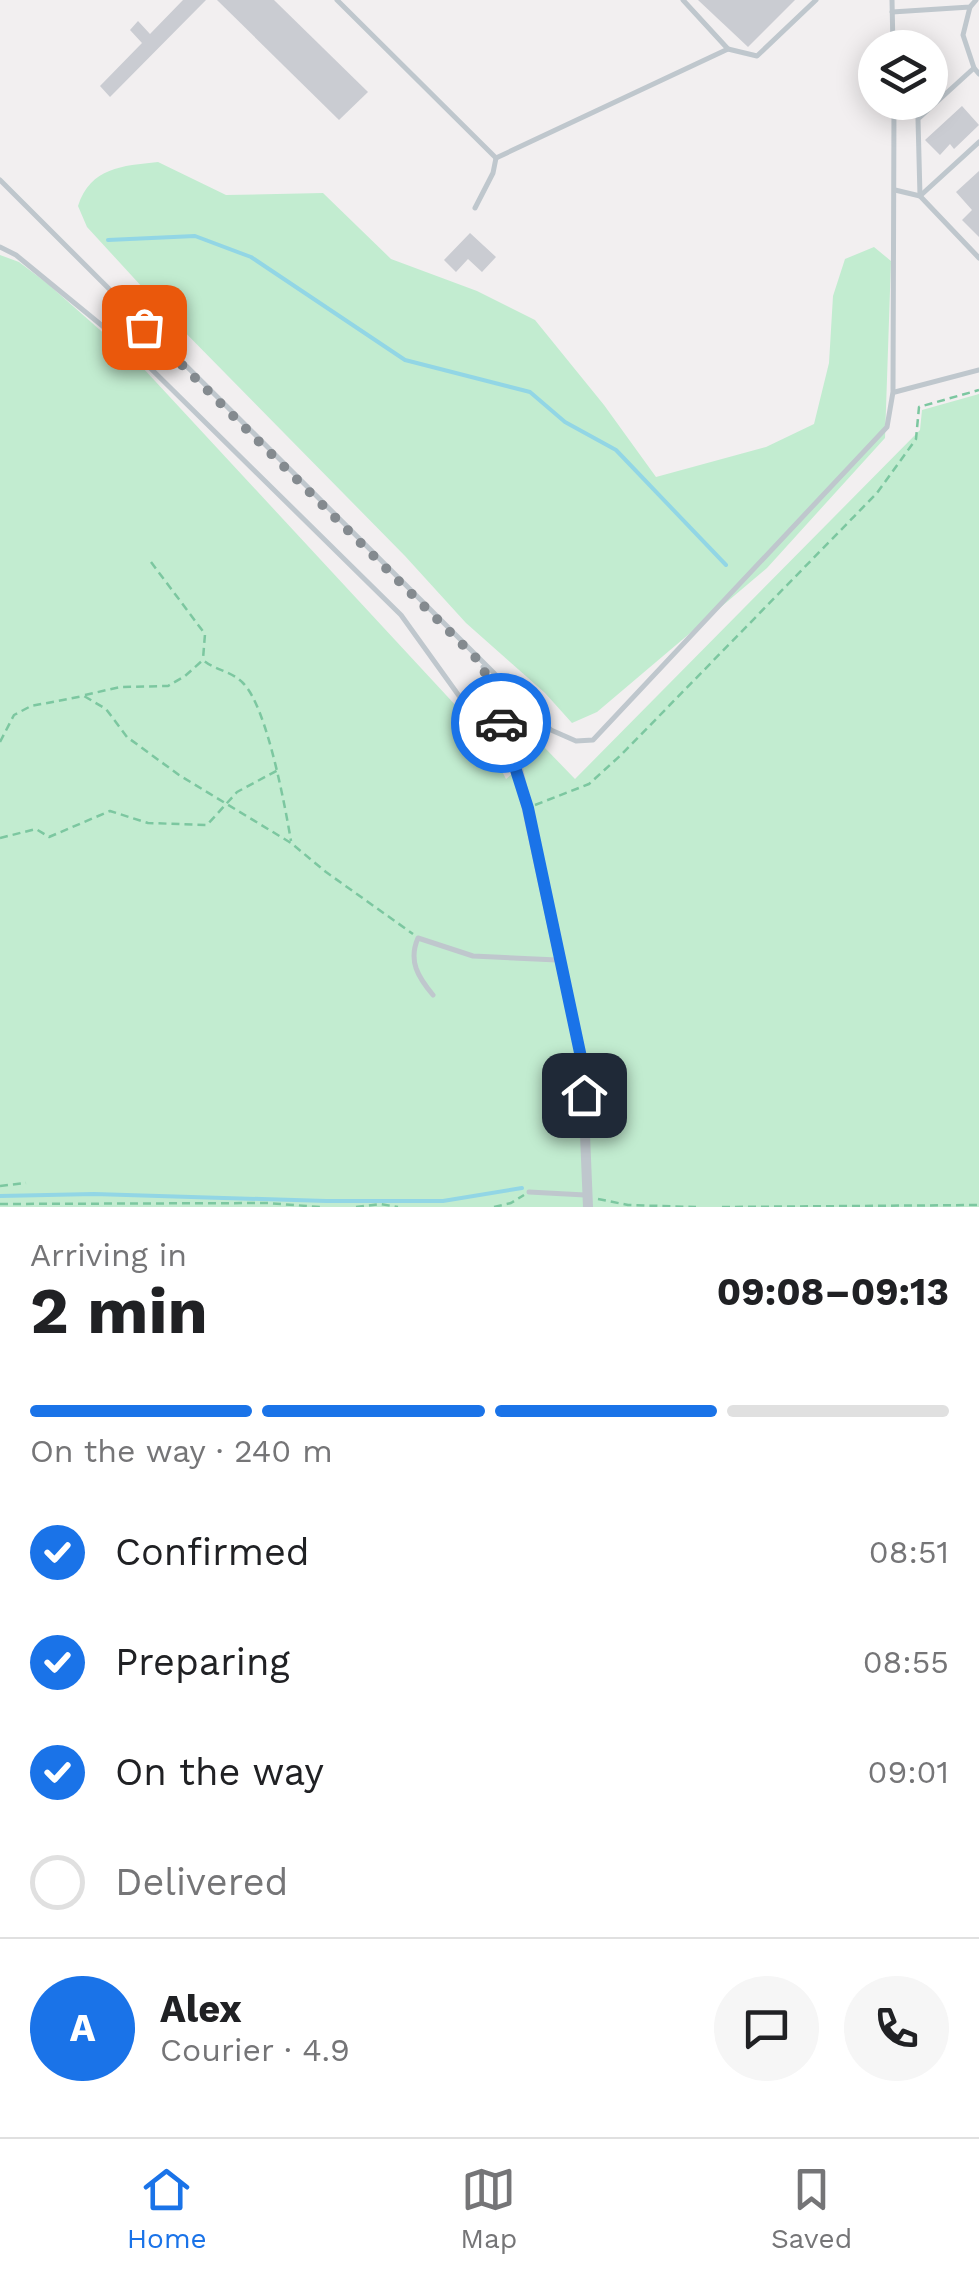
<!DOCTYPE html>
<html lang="en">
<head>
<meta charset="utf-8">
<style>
  body { margin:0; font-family:"Work Sans",sans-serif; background:#f6f6f6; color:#202124; height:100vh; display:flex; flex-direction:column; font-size:38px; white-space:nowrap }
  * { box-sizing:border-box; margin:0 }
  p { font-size:32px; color:#757577 }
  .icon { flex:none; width:55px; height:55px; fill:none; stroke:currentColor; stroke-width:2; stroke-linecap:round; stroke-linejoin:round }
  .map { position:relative; height:1207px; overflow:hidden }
  .panel { display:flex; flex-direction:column; background:#fff; flex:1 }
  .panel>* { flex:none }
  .fabs { position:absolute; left:858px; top:30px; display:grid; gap:20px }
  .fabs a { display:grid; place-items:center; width:90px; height:90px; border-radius:50%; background:#fff; box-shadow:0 5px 25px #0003; font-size:50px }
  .pin { position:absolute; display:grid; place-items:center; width:85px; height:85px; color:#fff; margin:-42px; border-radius:20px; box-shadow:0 5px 15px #0006 }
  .courier { position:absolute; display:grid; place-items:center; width:100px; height:100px; margin:-50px; border:8px solid #1a73e8; border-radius:50%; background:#fff; color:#222; box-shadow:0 2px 12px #0007 }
  .head em { font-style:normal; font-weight:700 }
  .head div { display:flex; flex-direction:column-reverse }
  .head { display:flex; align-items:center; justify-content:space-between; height:170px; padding:0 30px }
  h1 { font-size:65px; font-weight:700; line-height:75px }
  .bar { display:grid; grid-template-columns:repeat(4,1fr); gap:15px 10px; align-content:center; height:120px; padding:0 30px }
  .bar i { height:12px; border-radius:8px; background:#e0e0e0 }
  .bar .active { background:#1a73e8 }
  .bar p { grid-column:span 4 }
  .line { display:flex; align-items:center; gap:25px; padding:0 30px; border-top:2px solid #e0e0e0 }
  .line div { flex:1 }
  .round { display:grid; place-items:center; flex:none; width:105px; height:105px; border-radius:52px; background:#f6f6f6 }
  ol { padding:0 30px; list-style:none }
  li { display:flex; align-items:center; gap:30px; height:110px }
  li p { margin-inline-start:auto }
  li .icon { padding:10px; border-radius:50%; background:#1a73e8; color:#fff; stroke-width:4 }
  li:last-child { color:#757577 }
  li i { width:55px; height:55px; border:5px solid #e0e0e0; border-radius:50% }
  .dock { display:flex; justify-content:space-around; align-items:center; height:140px; border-top:2px solid #e0e0e0; background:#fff; font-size:28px; color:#757577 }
  .dock a { display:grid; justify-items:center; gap:5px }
  .dock .active { color:#1a73e8 }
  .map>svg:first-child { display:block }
</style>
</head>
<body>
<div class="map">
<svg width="979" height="1207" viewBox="0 0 979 1207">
  <rect width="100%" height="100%" fill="#f2eff0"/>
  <g fill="#c2ecd0">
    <path d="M158,162L226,195L323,193L391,259L477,291L535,320L604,405L656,477L766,447L814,424L829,363L833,296L845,259L874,247L891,261L885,438L767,568L597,712L572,723L545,693L466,623L405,556L166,313L87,227L78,206C91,167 122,166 158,162Z"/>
    <path d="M0,255L19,262L48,284L143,368L484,736L506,779L544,747L575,779L920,430L922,410L979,394V1207H0Z"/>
  </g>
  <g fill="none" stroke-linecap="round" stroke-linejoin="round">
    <g stroke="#92d6e5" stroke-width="4">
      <path d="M108,240L195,236L251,257L405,360L530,392L565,422L616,450L726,565"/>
      <path d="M0,1196L94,1194L326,1201H443L522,1188"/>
    </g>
  </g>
  <g fill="#caccd2">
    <path d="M183,0H206L110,97L100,86L142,43L130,30L138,21L150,34Z"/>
    <path d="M217,0H274L368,92L339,120Z"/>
    <path d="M698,0H795L748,47Z"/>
    <path d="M962,106L979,125L954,149L950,144L940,155L925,140Z"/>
    <path d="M979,171V237L962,220L972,210L956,192Z"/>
    <path d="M470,233L496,257L482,272L468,259L456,272L444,260Z"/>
  </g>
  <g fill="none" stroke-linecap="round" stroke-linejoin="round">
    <g stroke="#7cc7a0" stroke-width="2.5" stroke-dasharray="8 5" stroke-linecap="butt">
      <path d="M151,562L205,634L203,659"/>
      <path d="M85,695L120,687L168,686L185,676L203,660C216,671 230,670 243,683C267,707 285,806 291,841"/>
      <path d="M0,742L14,715L31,706L84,696L106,709L127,737L179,775L291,843L326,872L413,934"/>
      <path d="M535,805L589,784L621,755L877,493L916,439L919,407L979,390"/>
      <path d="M0,838L36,829L49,837L110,811L148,823L207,825L237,792L278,770"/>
      <path d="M0,1186L26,1183"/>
      <path d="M598,1199L628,1205L696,1207"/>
      <path d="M0,1204L268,1203L320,1207"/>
      <path d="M356,1207L380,1204L398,1207"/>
      <path d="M494,1207L511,1203L524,1195"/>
      <path d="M722,1207L979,1205"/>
    </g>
    <g stroke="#bfc7cd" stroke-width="5">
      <path d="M337,0L496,158L728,49L757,56L816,0"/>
      <path d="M683,0L728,49"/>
      <path d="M892,0L893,48"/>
      <path d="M970,7L963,35L974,68"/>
      <path d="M892,12L970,7L976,0"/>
      <path d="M979,74L974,68L918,119L920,196L979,258"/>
      <path d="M0,180L551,730L576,741L593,740L887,427L893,392L894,102"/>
      <path d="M895,190L920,196L979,142"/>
      <path d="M475,208L493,173L496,158"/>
      <path d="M0,247L16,255L133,351L401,615L462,700L478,716L503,730"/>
      <path d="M895,392L979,370"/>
      <path d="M483,667L518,768"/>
      <path d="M433,995C418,977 408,961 418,938L473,956L557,960"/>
      <path d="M529,1192L585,1195"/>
    </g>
    <path stroke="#bfc7cd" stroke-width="10" d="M518,768L582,1062L588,1207"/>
  </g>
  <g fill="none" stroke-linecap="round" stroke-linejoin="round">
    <path stroke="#848a8f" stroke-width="10" stroke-dasharray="0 18" d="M144,327L482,664L501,723"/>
    <path stroke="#1a73e8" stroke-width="12" d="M501,723L528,808L582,1062L584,1095"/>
  </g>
</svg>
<div class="fabs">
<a><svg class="icon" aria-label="layers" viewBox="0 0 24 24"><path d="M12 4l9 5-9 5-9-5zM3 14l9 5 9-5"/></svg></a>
</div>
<div class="pin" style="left:144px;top:327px;background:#ea580c"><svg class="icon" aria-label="bag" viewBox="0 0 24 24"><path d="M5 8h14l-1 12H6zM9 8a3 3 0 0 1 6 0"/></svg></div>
<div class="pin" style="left:584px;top:1095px;background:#1f2937"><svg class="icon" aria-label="home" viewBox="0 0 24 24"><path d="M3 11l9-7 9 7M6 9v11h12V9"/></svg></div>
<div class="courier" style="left:501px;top:723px"><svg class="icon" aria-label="car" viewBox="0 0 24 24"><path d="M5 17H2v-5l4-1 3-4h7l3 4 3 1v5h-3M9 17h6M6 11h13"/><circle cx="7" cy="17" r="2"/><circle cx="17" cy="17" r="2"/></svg></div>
</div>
<section class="panel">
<div class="head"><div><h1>2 min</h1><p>Arriving in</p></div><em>09:08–09:13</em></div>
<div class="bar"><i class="active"></i><i class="active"></i><i class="active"></i><i></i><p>On the way · 240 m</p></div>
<ol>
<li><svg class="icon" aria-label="check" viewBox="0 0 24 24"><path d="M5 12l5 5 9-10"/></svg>Confirmed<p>08:51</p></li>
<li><svg class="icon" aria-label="check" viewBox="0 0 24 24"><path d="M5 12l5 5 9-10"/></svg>Preparing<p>08:55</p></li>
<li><svg class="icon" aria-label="check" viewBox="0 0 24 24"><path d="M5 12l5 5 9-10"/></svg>On the way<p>09:01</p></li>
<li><i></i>Delivered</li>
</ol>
<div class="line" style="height:180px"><b class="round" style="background:#1a73e8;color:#fff">A</b><div><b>Alex</b><p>Courier · 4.9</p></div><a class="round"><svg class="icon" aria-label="chat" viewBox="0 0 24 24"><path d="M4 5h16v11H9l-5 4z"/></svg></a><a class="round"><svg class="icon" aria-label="phone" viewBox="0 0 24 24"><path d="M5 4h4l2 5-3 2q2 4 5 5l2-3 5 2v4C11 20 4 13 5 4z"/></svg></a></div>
</section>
<nav class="dock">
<a class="active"><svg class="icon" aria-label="home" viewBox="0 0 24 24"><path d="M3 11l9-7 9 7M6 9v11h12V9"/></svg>Home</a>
<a><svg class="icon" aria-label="map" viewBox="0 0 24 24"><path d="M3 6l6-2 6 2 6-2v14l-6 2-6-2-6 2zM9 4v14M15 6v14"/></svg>Map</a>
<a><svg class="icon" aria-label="saved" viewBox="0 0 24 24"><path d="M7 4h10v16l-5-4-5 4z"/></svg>Saved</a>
</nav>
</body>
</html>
